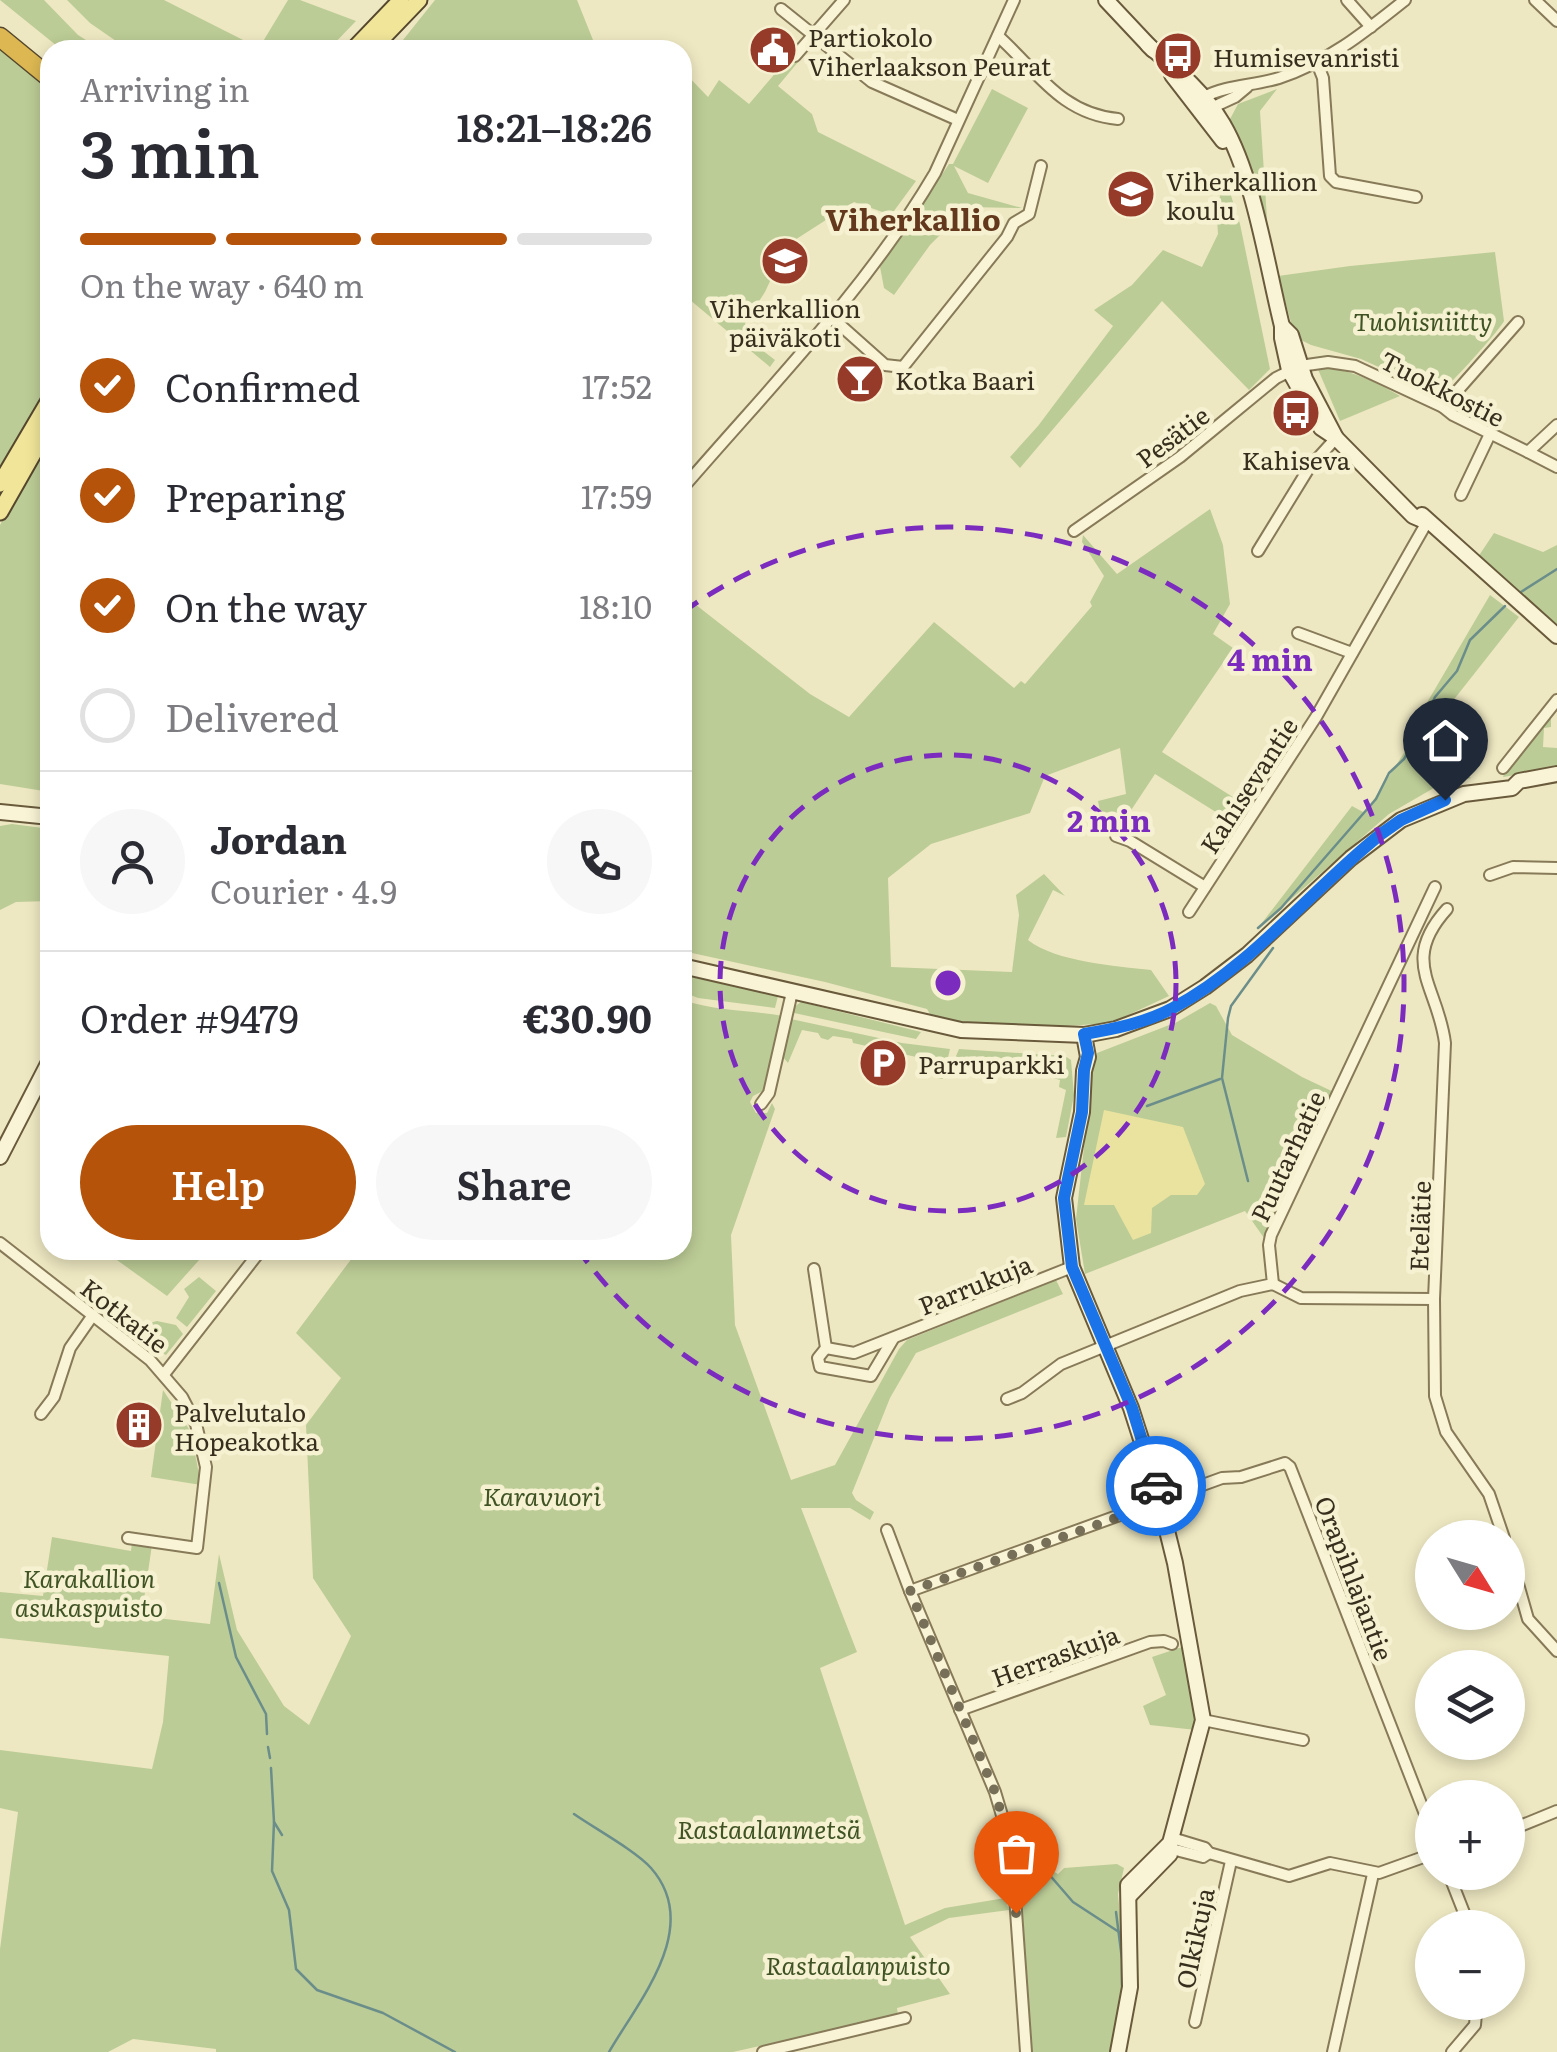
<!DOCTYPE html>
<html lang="en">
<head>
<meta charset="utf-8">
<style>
  body { margin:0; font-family:Literata,serif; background:#f7f7f7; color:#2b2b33; height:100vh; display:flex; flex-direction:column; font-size:38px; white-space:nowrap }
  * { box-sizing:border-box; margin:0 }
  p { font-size:32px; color:#7c7c81 }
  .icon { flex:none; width:55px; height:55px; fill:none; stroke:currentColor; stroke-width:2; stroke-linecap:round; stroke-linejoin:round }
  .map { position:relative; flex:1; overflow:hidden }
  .side { position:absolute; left:40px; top:40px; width:652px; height:1220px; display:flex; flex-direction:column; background:#fff; border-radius:30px; box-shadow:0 5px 15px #0003 }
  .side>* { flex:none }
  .needle { width:65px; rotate:127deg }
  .controls { position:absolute; left:1415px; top:1520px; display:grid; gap:20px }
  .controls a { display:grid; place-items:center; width:110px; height:110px; border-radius:50%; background:#fff; box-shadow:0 5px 15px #0003; font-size:50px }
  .pin { position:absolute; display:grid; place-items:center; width:85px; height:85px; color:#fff; margin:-102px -42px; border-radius:50% 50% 50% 0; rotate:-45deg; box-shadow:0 0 10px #0007 }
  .pin .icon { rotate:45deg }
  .courier { position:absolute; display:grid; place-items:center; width:100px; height:100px; margin:-50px; border:8px solid #1a73e8; border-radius:50%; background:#fff; color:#222; box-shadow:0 2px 12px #0007 }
  .overview em { font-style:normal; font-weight:600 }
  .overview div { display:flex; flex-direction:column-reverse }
  .overview { display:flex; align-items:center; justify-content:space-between; height:170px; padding:0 40px }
  h1 { font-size:65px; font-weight:600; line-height:75px }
  .bar { display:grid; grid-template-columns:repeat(4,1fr); gap:15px 10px; align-content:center; height:120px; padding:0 40px }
  .bar i { height:12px; border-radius:8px; background:#e1e1e2 }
  .bar .current { background:#b45309 }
  .bar p { grid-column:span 4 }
  .line { display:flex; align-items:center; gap:25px; padding:0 40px; border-top:2px solid #e1e1e2 }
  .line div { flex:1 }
  .round { display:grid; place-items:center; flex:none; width:105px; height:105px; border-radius:52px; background:#f7f7f7 }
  ol { padding:0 40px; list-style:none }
  li { display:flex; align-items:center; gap:30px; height:110px }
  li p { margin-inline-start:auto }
  li .icon { padding:10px; border-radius:50%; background:#b45309; color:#fff; stroke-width:4 }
  li:last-child { color:#7c7c81 }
  li i { width:55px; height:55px; border:5px solid #e1e1e2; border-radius:50% }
  .primary-button { display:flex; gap:20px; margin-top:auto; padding:20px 40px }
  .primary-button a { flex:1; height:115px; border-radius:60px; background:#b45309; color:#fff; font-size:40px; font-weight:600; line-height:115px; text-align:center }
  .primary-button a+a { background:#f7f7f7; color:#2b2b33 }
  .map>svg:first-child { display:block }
</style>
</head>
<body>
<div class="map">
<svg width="1557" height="2052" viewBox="0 0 1557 2052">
  <rect width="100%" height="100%" fill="#eee8c2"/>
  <g fill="#bccc96">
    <path d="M0,0H44L78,35L102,50H62Z"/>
    <path d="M67,0H164L259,48L288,0H300L356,21L328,50H129L90,23Z"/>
    <path d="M435,0H577L597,50H395Z"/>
    <path d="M0,47L50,89V384L0,467Z"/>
    <path d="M790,56L798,62L778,86L812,114L818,132L916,181L891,215L854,202L787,245L765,292L745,323L753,343L775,360L770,367L683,294V71L708,97L719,80L749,104Z"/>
    <path d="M992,89L1028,108L988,183L954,166L968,193L1022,208L968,207L930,245L894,295L884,288L880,267L949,164H953Z"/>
    <path d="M1277,89L1260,111L1268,234L1255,186L1229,121L1238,104Z"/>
    <path d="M1227,183L1240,224L1270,369L1249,390L1162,301L1020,468L1010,457L1038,426L1113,326L1094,310L1132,285L1163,250L1202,267L1218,234L1216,204Z"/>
    <path d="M1495,252L1504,321C1500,330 1445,391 1438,394L1361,359L1311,345L1295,337L1278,276L1350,266Z"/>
    <path d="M1317,367C1350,369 1372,380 1400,396L1340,421Z"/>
    <path d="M50,434V792L0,784V525Z"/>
    <path d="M1210,509L1223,545L1230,604L1213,634L1233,648L1162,752L1247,806L1235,824L1155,774L1120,827L1102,821L1098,801L1126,794L1120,748L1045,776L1030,813L931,844L888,878L891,967L1012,972L1019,915L1016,895L1044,874L1065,896L1053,890L1028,940C1056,962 1116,966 1151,970L1169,996L1111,1023L1052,1027L977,1025L931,1016L927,1009L825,982L683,951L682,594L810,694L849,717L934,622L1014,688L1021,681L1025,684L1092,606L1090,602L1104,576L1082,542L1083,535L1117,574Z"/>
    <path d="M1494,533L1543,552L1557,545V627L1478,557Z"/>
    <path d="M1490,595L1519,617L1422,740L1471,778L1439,785L1389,814L1258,928L1352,806L1365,813L1415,736L1411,730Z"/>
    <path d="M1551,713V727L1544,728L1543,747L1557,748V768L1503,777L1507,766Z"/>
    <path d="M12,824L50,829V901L16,902L0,910V826Z"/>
    <path d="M682,975L778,996L775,1008L698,998L683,992Z"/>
    <path d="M683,1000C714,1011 750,1010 783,1016L767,1089L753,1096L750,1102L756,1113H767L772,1103L775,1109L731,1235L735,1325L791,1480L835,1465L899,1349L907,1340L1056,1280L1063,1294L916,1353L890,1398L852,1493L856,1500L874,1512L870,1520L850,1508H801L857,1652L820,1668L905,1925L945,1908L1005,1898L1009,1910L949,1918L910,1937L950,1994L897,2008L898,2015L733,2052H216V2049L133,2039L108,2052H0V1949L18,1812L0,1808V1750L152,1769L163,1722L169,1656L0,1638V1592L43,1596L52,1537L131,1551L132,1542L152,1545L143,1606L148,1617L210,1624L219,1554L237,1630L284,1706L309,1725L351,1636L313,1578L306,1425L341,1378L296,1333L358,1250H682Z"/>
    <path d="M801,1002L921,1032L916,1039L794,1013V1007Z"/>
    <path d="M1210,1003L1216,1006L1232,1035L1302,1077L1338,1094L1269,1245L1245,1211L1085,1274L1076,1219L1093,1066L1097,1053L1177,1022Z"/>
    <path d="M791,1019L902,1043L950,1049L943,1079L936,1078L939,1062L853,1043L852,1039L833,1036L828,1040L821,1038L818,1033L802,1030L788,1063L782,1056Z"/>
    <path d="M959,1049L1065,1056L1071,1060L1074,1095L1066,1137L1056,1138L1066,1090L1059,1087L1060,1080L1020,1069L953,1063Z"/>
    <path d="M103,1250H208L167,1296Z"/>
    <path d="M199,1277L216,1291L187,1327L176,1318L189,1297L184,1289Z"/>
    <path d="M157,1321L176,1325L183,1334L166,1355L149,1347L133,1332L134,1327Z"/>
    <path d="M163,1390L191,1432L201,1485L151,1477Z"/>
    <path d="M1182,1647L1187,1650L1196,1707V1730L1150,1725L1143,1706L1166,1695L1152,1657Z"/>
    <path d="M1038,1863L1058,1874L1064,1868L1117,1864L1124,1868L1118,1894L1126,1982L1114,2052H1030L1019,1899L1028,1897V1872H1013V1869Z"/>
  </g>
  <path fill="#eae39f" d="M1104,1110L1183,1127L1205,1184L1197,1195H1171L1152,1208L1151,1233L1133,1240L1114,1205H1084Z"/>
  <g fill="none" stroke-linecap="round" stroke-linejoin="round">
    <g stroke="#6b8e8b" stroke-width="2.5">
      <path d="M1521,592L1557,569"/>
      <path d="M1258,928L1281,908L1376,799L1389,773L1404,759L1414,742L1435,697L1457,671L1470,640L1505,606"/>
      <path d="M1147,1106L1220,1079"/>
      <path d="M1248,1181L1222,1078L1228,1018L1231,1006L1273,948"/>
      <path d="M219,1583L236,1657L266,1714L267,1734"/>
      <path d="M268,1747L270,1758"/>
      <path d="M271,1768L274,1822L282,1835"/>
      <path d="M574,1814C594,1828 636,1851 651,1868C703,1927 639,2000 609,2052"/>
      <path d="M274,1822L272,1871L289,1910L296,1969L317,1990L383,2013L455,2052"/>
      <path d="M1033,1870L1047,1872L1073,1902L1119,1932"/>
      <path d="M1116,1912L1122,1959V1986"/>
    </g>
    <g stroke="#877a59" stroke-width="14">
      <g id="street">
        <path d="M1347,0L1371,27"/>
        <path d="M1535,0L1557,21"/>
        <path d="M781,9L872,82L958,120"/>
        <path d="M998,36C1037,71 1061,114 1118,119"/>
        <path d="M795,56L844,0"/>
        <path d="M1317,63L1323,78L1330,176L1336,182L1416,197"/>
        <path d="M1202,102L1204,97C1227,85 1253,86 1279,78C1328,62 1365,32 1405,0"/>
        <path d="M1209,109L1235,97L1247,87"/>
        <path d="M830,316L885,365L903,367L1007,237L1014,223L1029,214L1041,166"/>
        <path d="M1443,407L1518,322"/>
        <path d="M1528,452L1557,467"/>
        <path d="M682,489C769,388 867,289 935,173L1014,0"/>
        <path d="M1461,495L1490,434"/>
        <path d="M1074,531L1180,457L1276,378L1300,366L1328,362L1355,366L1443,407L1453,415L1528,452L1557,425"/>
        <path d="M1258,551L1309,468L1336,438"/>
        <path d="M1298,633L1352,653"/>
        <path d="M1503,768L1557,700"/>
        <path d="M1116,836L1130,841L1205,887"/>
        <path d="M1490,875L1513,867L1557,868"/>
        <path d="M1447,909C1399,962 1438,986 1445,1043L1434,1299L1435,1396L1446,1432L1489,1494L1504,1538"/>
        <path d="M1189,912L1316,717L1427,522"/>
        <path d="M761,1104L769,1093L792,992"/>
        <path d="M0,1243L150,1360L182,1397L196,1424L206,1467L197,1548L128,1538"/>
        <path d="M814,1269L826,1348L818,1358L820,1367L871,1376L893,1339"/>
        <path d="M1273,1284L1301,1298L1434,1299"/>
        <path d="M826,1348L854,1353L1072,1267"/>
        <path d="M165,1373L261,1250"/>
        <path d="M1007,1399L1022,1393L1061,1364L1240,1291L1273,1284L1269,1245L1271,1235L1435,887"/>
        <path d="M41,1414L54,1397L70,1348L93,1315"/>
        <path d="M887,1530L910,1591"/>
        <path d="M1508,1549L1528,1619L1557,1651"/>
        <path d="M960,1710L1150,1642L1164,1641L1172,1644"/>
        <path d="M1203,1720L1303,1740"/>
        <path d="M1508,1831L1557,1811"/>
        <path d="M1172,1838L1205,1848L1209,1853L1289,1876L1330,1863L1379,1873L1432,1854"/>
        <path d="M1172,1849L1203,1857L1209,1853"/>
        <path d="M1448,1872L1470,1928"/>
        <path d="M1195,2022L1231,1861"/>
        <path d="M763,2052L905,2018"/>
        <path d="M1026,2052L1013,1869L1007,1832L995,1792L910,1591L1222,1478L1241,1477L1285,1463L1290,1467L1432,1832"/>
        <path d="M1333,2052L1373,1874"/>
        <path d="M1452,2052L1475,2025L1477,2002"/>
      </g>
    </g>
    <g stroke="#695a3c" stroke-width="18">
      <g id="secondary">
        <path d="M1106,0L1153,50"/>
        <path d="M1148,45C1176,69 1204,92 1223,124C1254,177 1267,266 1282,326V338L1289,370L1321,428L1336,438L1413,516L1427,522"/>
        <path d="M1172,75L1223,141"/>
        <path d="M1282,326L1291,335L1305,379L1336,438"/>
        <path d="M1422,515L1557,636"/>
        <path d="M0,812L50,817"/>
        <path d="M682,966L961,1030L1084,1035L1116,1029L1170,1009L1205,987L1247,955L1351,858L1401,820L1464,794L1512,788L1519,781L1557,774"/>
        <path d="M1084,1035L1088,1057L1084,1071L1082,1112L1064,1198L1072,1267L1131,1408L1156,1486L1175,1563L1203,1720L1170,1843L1128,1885L1130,1987L1118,2052"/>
        <path d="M0,1157L50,1060"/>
        <path d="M1130,1895L1170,1854V1843"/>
      </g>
    </g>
    <g stroke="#55472d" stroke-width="19">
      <g id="primary">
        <path d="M353,50L401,0"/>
        <path d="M371,50L419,0"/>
        <path d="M0,484L50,399"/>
        <path d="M0,512L50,424"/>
      </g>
    </g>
    <g stroke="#55472d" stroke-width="21">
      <path id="highway" d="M0,37L50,78"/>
    </g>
    <use href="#street" stroke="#f9f4d5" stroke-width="10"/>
    <use href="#secondary" stroke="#f9f4d5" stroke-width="14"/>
    <use href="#primary" stroke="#f1e599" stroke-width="15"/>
    <use href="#highway" stroke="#ddb852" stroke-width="18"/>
  </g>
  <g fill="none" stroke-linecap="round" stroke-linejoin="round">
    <path stroke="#776f57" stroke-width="10" stroke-dasharray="0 18" d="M1016,1913L1009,1841L995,1792L910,1591L1161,1502L1156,1486"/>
    <path stroke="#1a73e8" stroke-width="12" d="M1156,1486L1132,1408L1072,1267L1064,1198L1082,1112L1084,1070L1088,1053L1084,1034C1114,1029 1145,1023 1173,1008C1252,966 1311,890 1381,834L1401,820L1445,800"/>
  </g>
  <g fill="none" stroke="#7b2cbf" stroke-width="5" stroke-dasharray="18 12">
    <circle cx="948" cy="983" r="228"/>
    <path d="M683 612A456 456 0 1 1 579 1251"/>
  </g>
  <defs>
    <g id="civic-disc" transform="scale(2.5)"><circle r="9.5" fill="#963b29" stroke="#f5f1d1"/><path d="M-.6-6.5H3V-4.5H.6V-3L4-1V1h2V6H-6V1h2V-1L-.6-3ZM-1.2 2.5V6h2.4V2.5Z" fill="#fff"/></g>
    <g id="bus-disc" transform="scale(2.5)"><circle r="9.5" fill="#963b29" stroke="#f5f1d1"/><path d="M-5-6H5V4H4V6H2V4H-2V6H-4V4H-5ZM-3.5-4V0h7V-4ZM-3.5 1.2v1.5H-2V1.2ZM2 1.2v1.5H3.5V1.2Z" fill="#fff"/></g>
    <g id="school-disc" transform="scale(2.5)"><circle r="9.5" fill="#963b29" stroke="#f5f1d1"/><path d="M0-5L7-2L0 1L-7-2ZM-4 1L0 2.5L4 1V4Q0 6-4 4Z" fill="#fff"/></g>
    <g id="bar-disc" transform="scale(2.5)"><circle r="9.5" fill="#963b29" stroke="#f5f1d1"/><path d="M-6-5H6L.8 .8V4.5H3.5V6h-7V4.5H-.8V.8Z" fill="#fff"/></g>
    <g id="parking-disc" transform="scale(2.5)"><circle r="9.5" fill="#963b29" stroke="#f5f1d1"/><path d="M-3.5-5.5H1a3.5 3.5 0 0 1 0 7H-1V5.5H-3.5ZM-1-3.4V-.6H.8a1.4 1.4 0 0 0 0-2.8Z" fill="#fff"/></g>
    <g id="building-disc" transform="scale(2.5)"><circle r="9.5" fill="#963b29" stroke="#f5f1d1"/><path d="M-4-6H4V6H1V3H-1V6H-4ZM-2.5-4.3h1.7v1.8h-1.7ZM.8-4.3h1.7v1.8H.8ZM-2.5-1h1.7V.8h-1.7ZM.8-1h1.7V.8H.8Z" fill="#fff"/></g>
  </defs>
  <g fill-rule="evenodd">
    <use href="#civic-disc" x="773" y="50"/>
    <use href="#bus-disc" x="1178" y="56"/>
    <use href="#school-disc" x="1131" y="194"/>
    <use href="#school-disc" x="785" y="261"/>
    <use href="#bar-disc" x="860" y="379"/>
    <use href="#bus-disc" x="1296" y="413"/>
    <use href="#parking-disc" x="883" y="1063"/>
    <use href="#building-disc" x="139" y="1425"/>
  </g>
  <g text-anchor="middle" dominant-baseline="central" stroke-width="9" stroke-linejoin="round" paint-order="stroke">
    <g font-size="25" fill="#372e1d" stroke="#f5f1d1" text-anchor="start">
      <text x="808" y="36">Partiokolo<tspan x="808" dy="29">Viherlaakson Peurat</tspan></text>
      <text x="1213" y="56">Humisevanristi</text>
      <text x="1166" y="180">Viherkallion<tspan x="1166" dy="29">koulu</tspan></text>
      <text x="785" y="307" text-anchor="middle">Viherkallion<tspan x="785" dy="29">päiväkoti</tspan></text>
      <text x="895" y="379">Kotka Baari</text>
      <text x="1296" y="459" text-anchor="middle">Kahiseva</text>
      <text x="918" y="1063">Parruparkki</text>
      <text x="174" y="1411">Palvelutalo<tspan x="174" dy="29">Hopeakotka</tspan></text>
    </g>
    <g font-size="25" font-style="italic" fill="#3f5324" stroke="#f5f1d1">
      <text x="1423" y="320">Tuohisniitty</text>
      <text x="542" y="1495">Karavuori</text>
      <text x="89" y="1577">Karakallion<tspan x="89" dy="29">asukaspuisto</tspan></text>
      <text x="769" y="1828">Rastaalanmetsä</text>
      <text x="858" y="1964">Rastaalanpuisto</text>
    </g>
    <g font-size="25" fill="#372e1d" stroke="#f5f1d1">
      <text transform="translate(1443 388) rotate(27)">Tuokkostie</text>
      <text transform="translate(1172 436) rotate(-37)">Pesätie</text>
      <text transform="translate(1248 785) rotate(-57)">Kahisevantie</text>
      <text transform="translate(1287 1156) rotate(-65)">Puutarhatie</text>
      <text transform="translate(1419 1226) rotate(-88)">Etelätie</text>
      <text transform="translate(975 1284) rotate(-22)">Parrukuja</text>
      <text transform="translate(125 1315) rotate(38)">Kotkatie</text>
      <text transform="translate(1355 1578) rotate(69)">Orapihlajantie</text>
      <text transform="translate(1055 1655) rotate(-20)">Herraskuja</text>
      <text transform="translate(1194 1938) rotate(-78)">Olkikuja</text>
    </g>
    <g font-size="30" font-weight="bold" fill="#63381d" stroke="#f5f1d1">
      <text x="913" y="218">Viherkallio</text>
    </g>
  </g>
  <circle cx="948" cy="983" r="15" fill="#7b2cbf" stroke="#f5f1d1" stroke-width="5"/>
  <g font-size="30" text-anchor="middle" font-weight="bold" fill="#7b2cbf" stroke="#f5f1d1" stroke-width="9" stroke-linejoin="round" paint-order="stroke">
    <text x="1270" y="671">4 min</text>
    <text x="1109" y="832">2 min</text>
  </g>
</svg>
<div class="controls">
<a><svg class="needle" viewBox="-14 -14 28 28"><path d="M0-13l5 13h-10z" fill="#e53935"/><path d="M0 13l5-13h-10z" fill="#7c7c81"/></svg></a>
<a><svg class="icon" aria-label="layers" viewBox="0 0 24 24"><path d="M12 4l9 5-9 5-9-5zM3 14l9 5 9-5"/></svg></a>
<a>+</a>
<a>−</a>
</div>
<div class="pin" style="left:1016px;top:1913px;background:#ea580c"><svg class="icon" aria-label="bag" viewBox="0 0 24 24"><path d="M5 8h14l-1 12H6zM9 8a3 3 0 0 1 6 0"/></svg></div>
<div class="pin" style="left:1445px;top:800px;background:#1f2937"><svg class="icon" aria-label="home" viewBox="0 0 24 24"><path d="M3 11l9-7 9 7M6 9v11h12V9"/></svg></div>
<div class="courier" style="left:1156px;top:1486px"><svg class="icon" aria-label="car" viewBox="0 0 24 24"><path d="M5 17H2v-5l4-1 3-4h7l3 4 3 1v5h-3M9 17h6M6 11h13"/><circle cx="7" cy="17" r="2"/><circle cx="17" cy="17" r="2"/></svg></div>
<section class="side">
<div class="overview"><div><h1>3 min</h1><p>Arriving in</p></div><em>18:21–18:26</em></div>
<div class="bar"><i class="current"></i><i class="current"></i><i class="current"></i><i></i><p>On the way · 640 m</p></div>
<ol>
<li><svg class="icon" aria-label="check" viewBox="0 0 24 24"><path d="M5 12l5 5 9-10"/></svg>Confirmed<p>17:52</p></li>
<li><svg class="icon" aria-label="check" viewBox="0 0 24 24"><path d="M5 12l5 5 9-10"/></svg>Preparing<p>17:59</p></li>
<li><svg class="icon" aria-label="check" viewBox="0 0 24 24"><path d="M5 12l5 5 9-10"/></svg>On the way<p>18:10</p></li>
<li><i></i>Delivered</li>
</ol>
<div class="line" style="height:180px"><a class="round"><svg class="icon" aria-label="person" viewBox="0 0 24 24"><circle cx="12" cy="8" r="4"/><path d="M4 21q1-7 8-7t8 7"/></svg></a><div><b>Jordan</b><p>Courier · 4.9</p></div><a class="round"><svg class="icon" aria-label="phone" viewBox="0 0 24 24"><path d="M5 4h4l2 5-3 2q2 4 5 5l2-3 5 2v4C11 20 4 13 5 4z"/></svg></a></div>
<div class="line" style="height:130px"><div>Order #9479</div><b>€30.90</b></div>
<div class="primary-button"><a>Help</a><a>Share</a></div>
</section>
</div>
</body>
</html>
